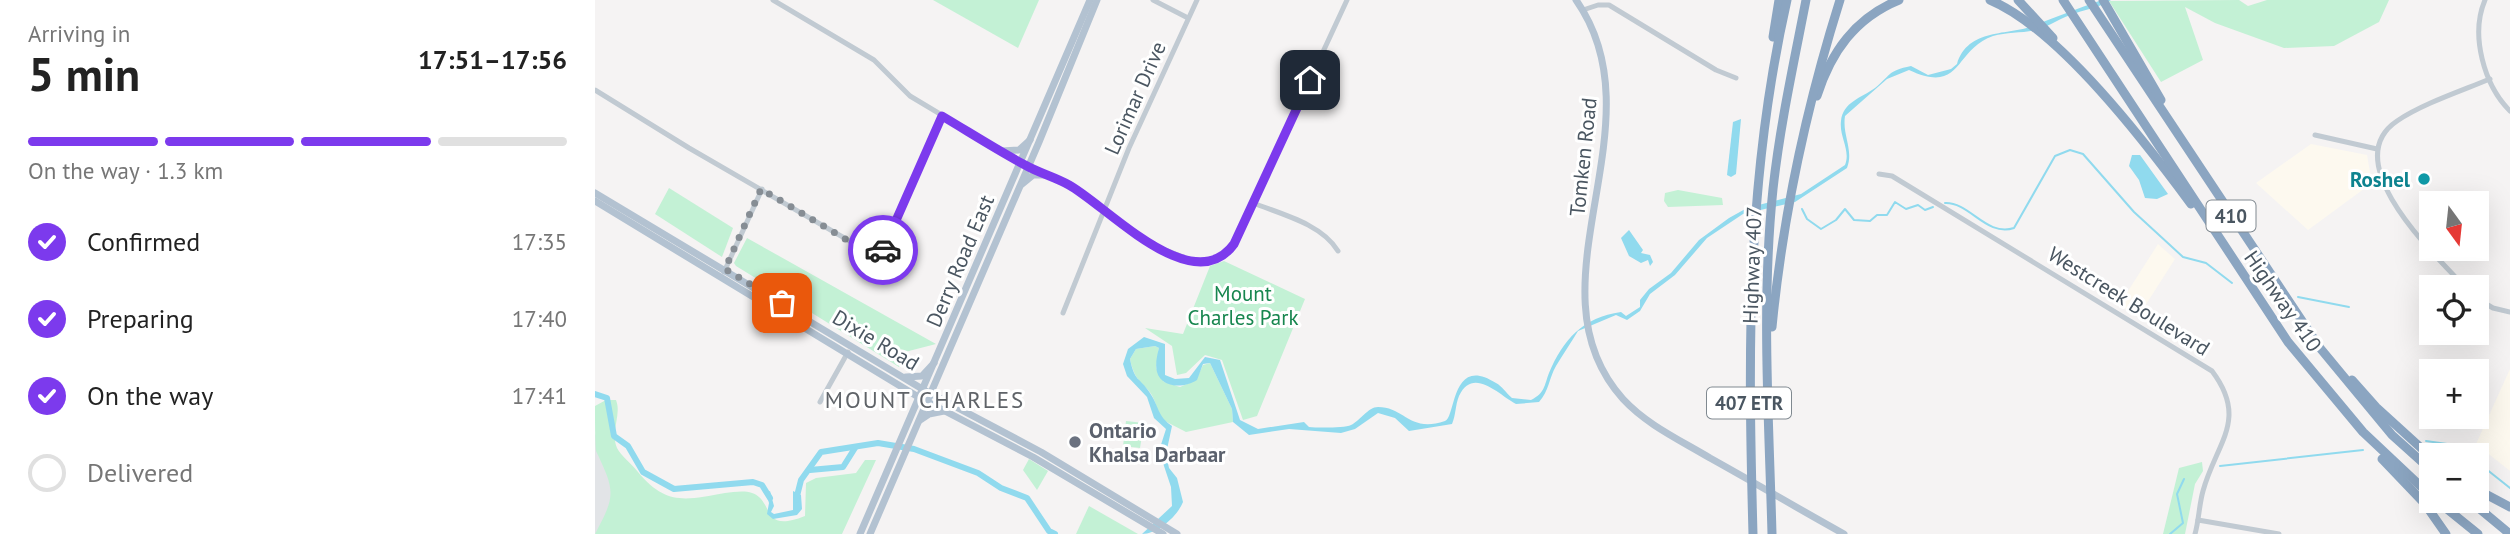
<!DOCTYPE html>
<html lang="en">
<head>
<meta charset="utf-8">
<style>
  body { margin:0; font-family:"PT Sans",sans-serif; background:#f6f6f6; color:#222; height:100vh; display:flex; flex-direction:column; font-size:26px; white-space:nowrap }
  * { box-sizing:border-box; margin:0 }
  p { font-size:23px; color:#767676 }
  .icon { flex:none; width:38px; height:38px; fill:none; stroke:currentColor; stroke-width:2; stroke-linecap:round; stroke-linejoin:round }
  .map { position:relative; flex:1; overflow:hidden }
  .sheet { display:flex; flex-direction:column; background:#fff; width:595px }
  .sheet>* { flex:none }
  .needle { width:46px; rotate:165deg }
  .buttons { position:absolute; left:1824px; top:191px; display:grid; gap:14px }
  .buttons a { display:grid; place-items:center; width:70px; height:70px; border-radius:0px; background:#fff; box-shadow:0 7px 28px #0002; font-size:35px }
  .pin { position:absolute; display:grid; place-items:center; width:60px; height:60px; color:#fff; margin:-30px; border-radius:14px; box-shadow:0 4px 10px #0006 }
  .courier { position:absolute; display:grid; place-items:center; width:70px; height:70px; margin:-35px; border:5px solid #7c3aed; border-radius:50%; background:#fff; color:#222; box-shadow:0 2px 9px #0007 }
  .summary em { font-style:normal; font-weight:600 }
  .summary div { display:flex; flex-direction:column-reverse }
  .summary { display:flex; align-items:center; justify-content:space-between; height:119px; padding:0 28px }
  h1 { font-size:46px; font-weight:600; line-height:52px }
  .bar { display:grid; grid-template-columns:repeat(4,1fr); gap:10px 7px; align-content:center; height:84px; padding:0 28px }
  .bar i { height:9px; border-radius:5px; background:#e0e0e0 }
  .bar .on { background:#7c3aed }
  .bar p { grid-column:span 4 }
  ol { padding:0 28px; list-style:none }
  li { display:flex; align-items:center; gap:21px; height:77px }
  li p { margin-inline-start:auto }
  li .icon { padding:7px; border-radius:50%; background:#7c3aed; color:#fff; stroke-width:4 }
  li:last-child { color:#767676 }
  li i { width:38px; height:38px; border:4px solid #e0e0e0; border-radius:50% }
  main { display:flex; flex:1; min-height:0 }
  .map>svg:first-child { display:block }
</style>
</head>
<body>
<main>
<section class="sheet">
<div class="summary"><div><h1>5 min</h1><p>Arriving in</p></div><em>17:51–17:56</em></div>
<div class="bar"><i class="on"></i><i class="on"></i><i class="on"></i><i></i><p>On the way · 1.3 km</p></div>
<ol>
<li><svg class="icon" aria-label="check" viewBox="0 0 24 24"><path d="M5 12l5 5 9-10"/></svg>Confirmed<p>17:35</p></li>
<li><svg class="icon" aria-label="check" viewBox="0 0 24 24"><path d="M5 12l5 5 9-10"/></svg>Preparing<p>17:40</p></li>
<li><svg class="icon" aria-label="check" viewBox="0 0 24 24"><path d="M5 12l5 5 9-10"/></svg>On the way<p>17:41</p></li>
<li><i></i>Delivered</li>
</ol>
</section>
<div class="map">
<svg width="1915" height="534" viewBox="0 0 1915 534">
  <rect width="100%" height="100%" fill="#f5f3f3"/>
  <g fill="#fdf9ef">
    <path d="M1716,144L1772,155L1777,183L1713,230L1661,183Z"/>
    <path d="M1563,244L1580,259L1543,317L1524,305Z"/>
    <path d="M1915,369V471L1881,444Z"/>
  </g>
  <path fill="#e2e4e7" d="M0,434L43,480L0,534Z"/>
  <g fill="#c3f1d5">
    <path d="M338,0H444L423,48Z"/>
    <path d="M1644,0L1653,6L1672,0H1794L1784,22L1739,46L1689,48L1620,23L1590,7L1608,60L1566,82L1514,1Z"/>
    <path d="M74,188L138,228L127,257L60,214Z"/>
    <path d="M1083,190L1127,198L1128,205L1073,207L1069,201L1070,193Z"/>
    <path d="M152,238L341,344L310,352L304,367L141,266L139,263Z"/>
    <path d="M629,261L710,299L662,416L648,420L627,360L610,355L591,373L582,375L577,346L550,328L588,334L615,266Z"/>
    <path d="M560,346L564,348L561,368L569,382L585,387L601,380L608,365L615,363L637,409L638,422L591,432L564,418C562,413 562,407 560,402C553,382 541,388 535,359L541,349Z"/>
    <path d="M11,400H21C27,415 15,431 22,448C26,456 37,464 43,472C71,506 91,500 130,493C139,492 149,490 157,493C180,501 165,534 210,516L211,483L221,478L261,473L270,460H281L247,534H0C21,495 20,491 1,451C0,441 0,418 0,406Z"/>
    <path d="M531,421L549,423L545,448L528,446Z"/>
    <path d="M434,459L453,471L442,490L428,470Z"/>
    <path d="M1607,462L1608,471L1600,484L1590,534H1568L1584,468Z"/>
    <path d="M494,506L543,534H481Z"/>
  </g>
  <g fill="#90daee">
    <path d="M1507,0H1516C1505,7 1493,9 1481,13C1467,17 1455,26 1441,30C1427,33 1412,32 1398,36C1358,50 1368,95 1314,70L1292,79L1250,116C1247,135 1259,150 1252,168L1200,202L1148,214L1112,238L1080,275L1055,294L1045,311L1032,320L1021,315L983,331C976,343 968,354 961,366C954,378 954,391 944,402L921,404C904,395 878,366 864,396C860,406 861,415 857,424L814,431L800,418L783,413L760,429L746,433L694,429L654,435L638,422L637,409L615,363L608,364L602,380C590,388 567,389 562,372C560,365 562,355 564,348L560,346L541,349L535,359C540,383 544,376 555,393C564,406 562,416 577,426L571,454L574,468L582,478L588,502C582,517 562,534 547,534L577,506L576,487L564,451L571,429L559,418L552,397L532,376L528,364L533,349L549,337L570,344V375L580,379L594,378L610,357L625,360L645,420L663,429L709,422L714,427C723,428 750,428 756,425C765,421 773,407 783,407C810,407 814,433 850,421C861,417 856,354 901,383C907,386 911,393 917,398L936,400C950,393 949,386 954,373C968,340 988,317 1026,312L1031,316L1045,307V300L1054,289L1076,273L1104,240L1134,218L1152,208L1206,194L1250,165C1256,150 1244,137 1246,121C1248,102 1266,98 1280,88C1296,75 1292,71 1316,66L1333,75L1356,69L1362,64C1373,27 1415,36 1440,25C1463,16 1484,8 1507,0Z"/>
    <path d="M1146,119L1141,174L1136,177L1132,175L1138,122Z"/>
    <path d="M1537,155H1545L1573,194L1562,199L1550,198L1544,180L1534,166Z"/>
    <path d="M1034,230L1048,250L1046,253L1055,255L1058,262L1055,266L1053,260L1046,263L1034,256L1026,238Z"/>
    <path d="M175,491L179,506L176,512L179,514L198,510V491L206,495L207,509L202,515L178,519L172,514L174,503L171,493Z"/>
  </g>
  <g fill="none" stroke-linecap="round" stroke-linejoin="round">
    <g stroke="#90daee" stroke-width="2">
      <path d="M1350,203C1375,202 1391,237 1419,228L1460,156L1475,150L1488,154L1539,212L1588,257L1611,263L1637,283"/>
      <path d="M1207,209L1212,219L1226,229L1241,220L1250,209L1259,220L1275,221L1282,215H1292L1300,202L1311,209L1323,205L1330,210L1338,207"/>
      <path d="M1703,297L1754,307"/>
      <path d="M1831,441L1859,445L1875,455"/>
      <path d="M1881,461L1915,488"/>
      <path d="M1625,466L1768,450"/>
      <path d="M1575,534L1588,523L1582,494L1589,479"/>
    </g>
    <g stroke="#90daee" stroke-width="6">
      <path d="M0,394L12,398L19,436L33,446L48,472L79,489L158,482L167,485L175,498"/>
      <path d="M215,470L248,467L260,448"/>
      <path d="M201,500L206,480L226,452L283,443L319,449L383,473L406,488L432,498L454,531L460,534"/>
    </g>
    <g stroke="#c1cad2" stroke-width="5">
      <path d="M178,0L279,60L315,96L427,163L476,186L555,244L601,262L625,257L639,244L752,0"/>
      <path d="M558,0L593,18"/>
      <path d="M1890,0C1875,35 1889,85 1915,111"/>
      <path d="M988,10L1003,5H1014L1121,70L1141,78"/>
      <path d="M0,90L94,148L277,254L290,247L347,116"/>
      <path d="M1720,135L1782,149"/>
      <path d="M1284,174L1297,176L1617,371C1654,420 1621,443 1608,491C1604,505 1604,520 1600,534"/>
      <path d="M658,203C686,214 727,224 743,251"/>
      <path d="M129,272L167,189"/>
      <path d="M1870,287C1840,255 1741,162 1802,121C1827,104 1866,91 1895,79"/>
      <path d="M1881,298L1898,308L1915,312"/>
      <path d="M468,313L534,148L602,0"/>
      <path d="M225,402L253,352"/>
      <path d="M1603,520L1684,534"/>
    </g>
    <g stroke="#b3c2d1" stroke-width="7">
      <path d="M981,0C1069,125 927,287 1028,399C1052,425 1085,440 1115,458C1160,483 1204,509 1249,534"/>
      <path d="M407,151L424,150L435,140"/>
      <path d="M427,184L438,175H453"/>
      <path d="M0,193L329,390L446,452L582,534"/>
      <path d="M0,201L325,398L438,457L568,534"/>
      <path d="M311,377L327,376L339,363"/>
      <path d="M325,420L334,414L349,411"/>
      <path d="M265,534L495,0"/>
      <path d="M275,534L444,142L502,0"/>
    </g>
    <g stroke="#8ba5c1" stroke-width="9">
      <path d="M1395,0C1464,29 1551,143 1596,204"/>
      <path d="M1423,0L1458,38"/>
      <path d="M1468,0L1693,342L1768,432L1836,496"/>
      <path d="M1494,0L1725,348L1797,435L1836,470"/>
      <path d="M1508,0L1566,100"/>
      <path d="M1178,37L1184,0"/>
      <path d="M1222,96C1236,52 1260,18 1304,0"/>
      <path d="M1177,327C1188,214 1211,108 1245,0"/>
      <path d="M1757,380L1781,407L1836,457"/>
      <path d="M1787,459L1830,504L1851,534"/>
      <path d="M1881,489L1915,507"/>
      <path d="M1841,500L1883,534"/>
      <path d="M1874,500L1915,534"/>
      <path d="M1158,534C1153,350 1151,181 1192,0"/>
      <path d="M1177,534C1174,419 1166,303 1178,189C1185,125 1199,62 1211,0"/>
    </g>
  </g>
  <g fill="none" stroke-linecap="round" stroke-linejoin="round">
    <path stroke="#868d94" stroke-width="7" stroke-dasharray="0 12.6" d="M187,303L130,269L166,189L274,253L288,250"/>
    <path stroke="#7c3aed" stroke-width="9" d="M288,250L347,116C374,132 402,150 430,165C444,173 460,177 474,185C512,206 598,301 639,244L715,80"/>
  </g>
  <circle fill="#0f9aa8" stroke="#fff" stroke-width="2.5" cx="1829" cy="179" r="7"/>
  <circle fill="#6b7280" stroke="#fff" stroke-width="2.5" cx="480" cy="442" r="7"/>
  <g text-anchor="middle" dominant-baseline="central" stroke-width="6" stroke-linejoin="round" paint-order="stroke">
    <g fill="#fff" stroke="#808990" stroke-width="2">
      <rect x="1611.5" y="200.5" width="49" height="31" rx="5"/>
      <rect x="1112" y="387.5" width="84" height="31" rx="5"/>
    </g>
    <g font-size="19" font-weight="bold" fill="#4a5661">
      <text x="1636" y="216">410</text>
      <text x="1154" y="403">407 ETR</text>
    </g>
    <g font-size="21" fill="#4a5661" stroke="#fff">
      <text transform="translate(540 98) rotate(-66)">Lorimar Drive</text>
      <text transform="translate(988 157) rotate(-84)">Tomken Road</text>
      <text transform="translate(365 261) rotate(-67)">Derry Road East</text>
      <text transform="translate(1157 265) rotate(-88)">Highway 407</text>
      <text transform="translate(1534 301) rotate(32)">Westcreek Boulevard</text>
      <text transform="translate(1688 301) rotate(55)">Highway 410</text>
      <text transform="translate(281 340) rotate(31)">Dixie Road</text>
    </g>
    <g font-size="21" font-weight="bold" fill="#0d838f" stroke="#fff" text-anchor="end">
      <text x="1815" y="179">Roshel</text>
    </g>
    <g font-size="21" fill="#17864f" stroke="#fff">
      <text x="648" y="293">Mount<tspan x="648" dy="24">Charles Park</tspan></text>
    </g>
    <g font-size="21" font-weight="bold" fill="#5b616d" stroke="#fff" text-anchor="start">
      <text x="494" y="430">Ontario<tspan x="494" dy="24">Khalsa Darbaar</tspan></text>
    </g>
    <g font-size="23" letter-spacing="2" fill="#5f6368" stroke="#fff">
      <text x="330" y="399">MOUNT CHARLES</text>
    </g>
  </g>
</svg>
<div class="buttons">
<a><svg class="needle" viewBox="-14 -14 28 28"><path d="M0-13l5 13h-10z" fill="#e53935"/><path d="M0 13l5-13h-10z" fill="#767676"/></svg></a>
<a><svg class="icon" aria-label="locate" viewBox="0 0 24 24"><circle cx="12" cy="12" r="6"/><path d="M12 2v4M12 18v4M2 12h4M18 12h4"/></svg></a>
<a>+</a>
<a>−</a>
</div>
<div class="pin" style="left:187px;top:303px;background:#ea580c"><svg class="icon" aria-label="bag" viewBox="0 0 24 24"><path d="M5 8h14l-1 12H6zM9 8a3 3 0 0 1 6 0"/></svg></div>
<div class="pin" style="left:715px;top:80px;background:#1f2937"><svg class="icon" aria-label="home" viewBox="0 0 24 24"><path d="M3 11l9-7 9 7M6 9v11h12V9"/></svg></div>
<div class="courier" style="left:288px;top:250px"><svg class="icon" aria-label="car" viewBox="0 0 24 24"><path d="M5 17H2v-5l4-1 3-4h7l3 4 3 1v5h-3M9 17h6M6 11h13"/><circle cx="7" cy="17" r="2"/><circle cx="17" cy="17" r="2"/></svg></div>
</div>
</main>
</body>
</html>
